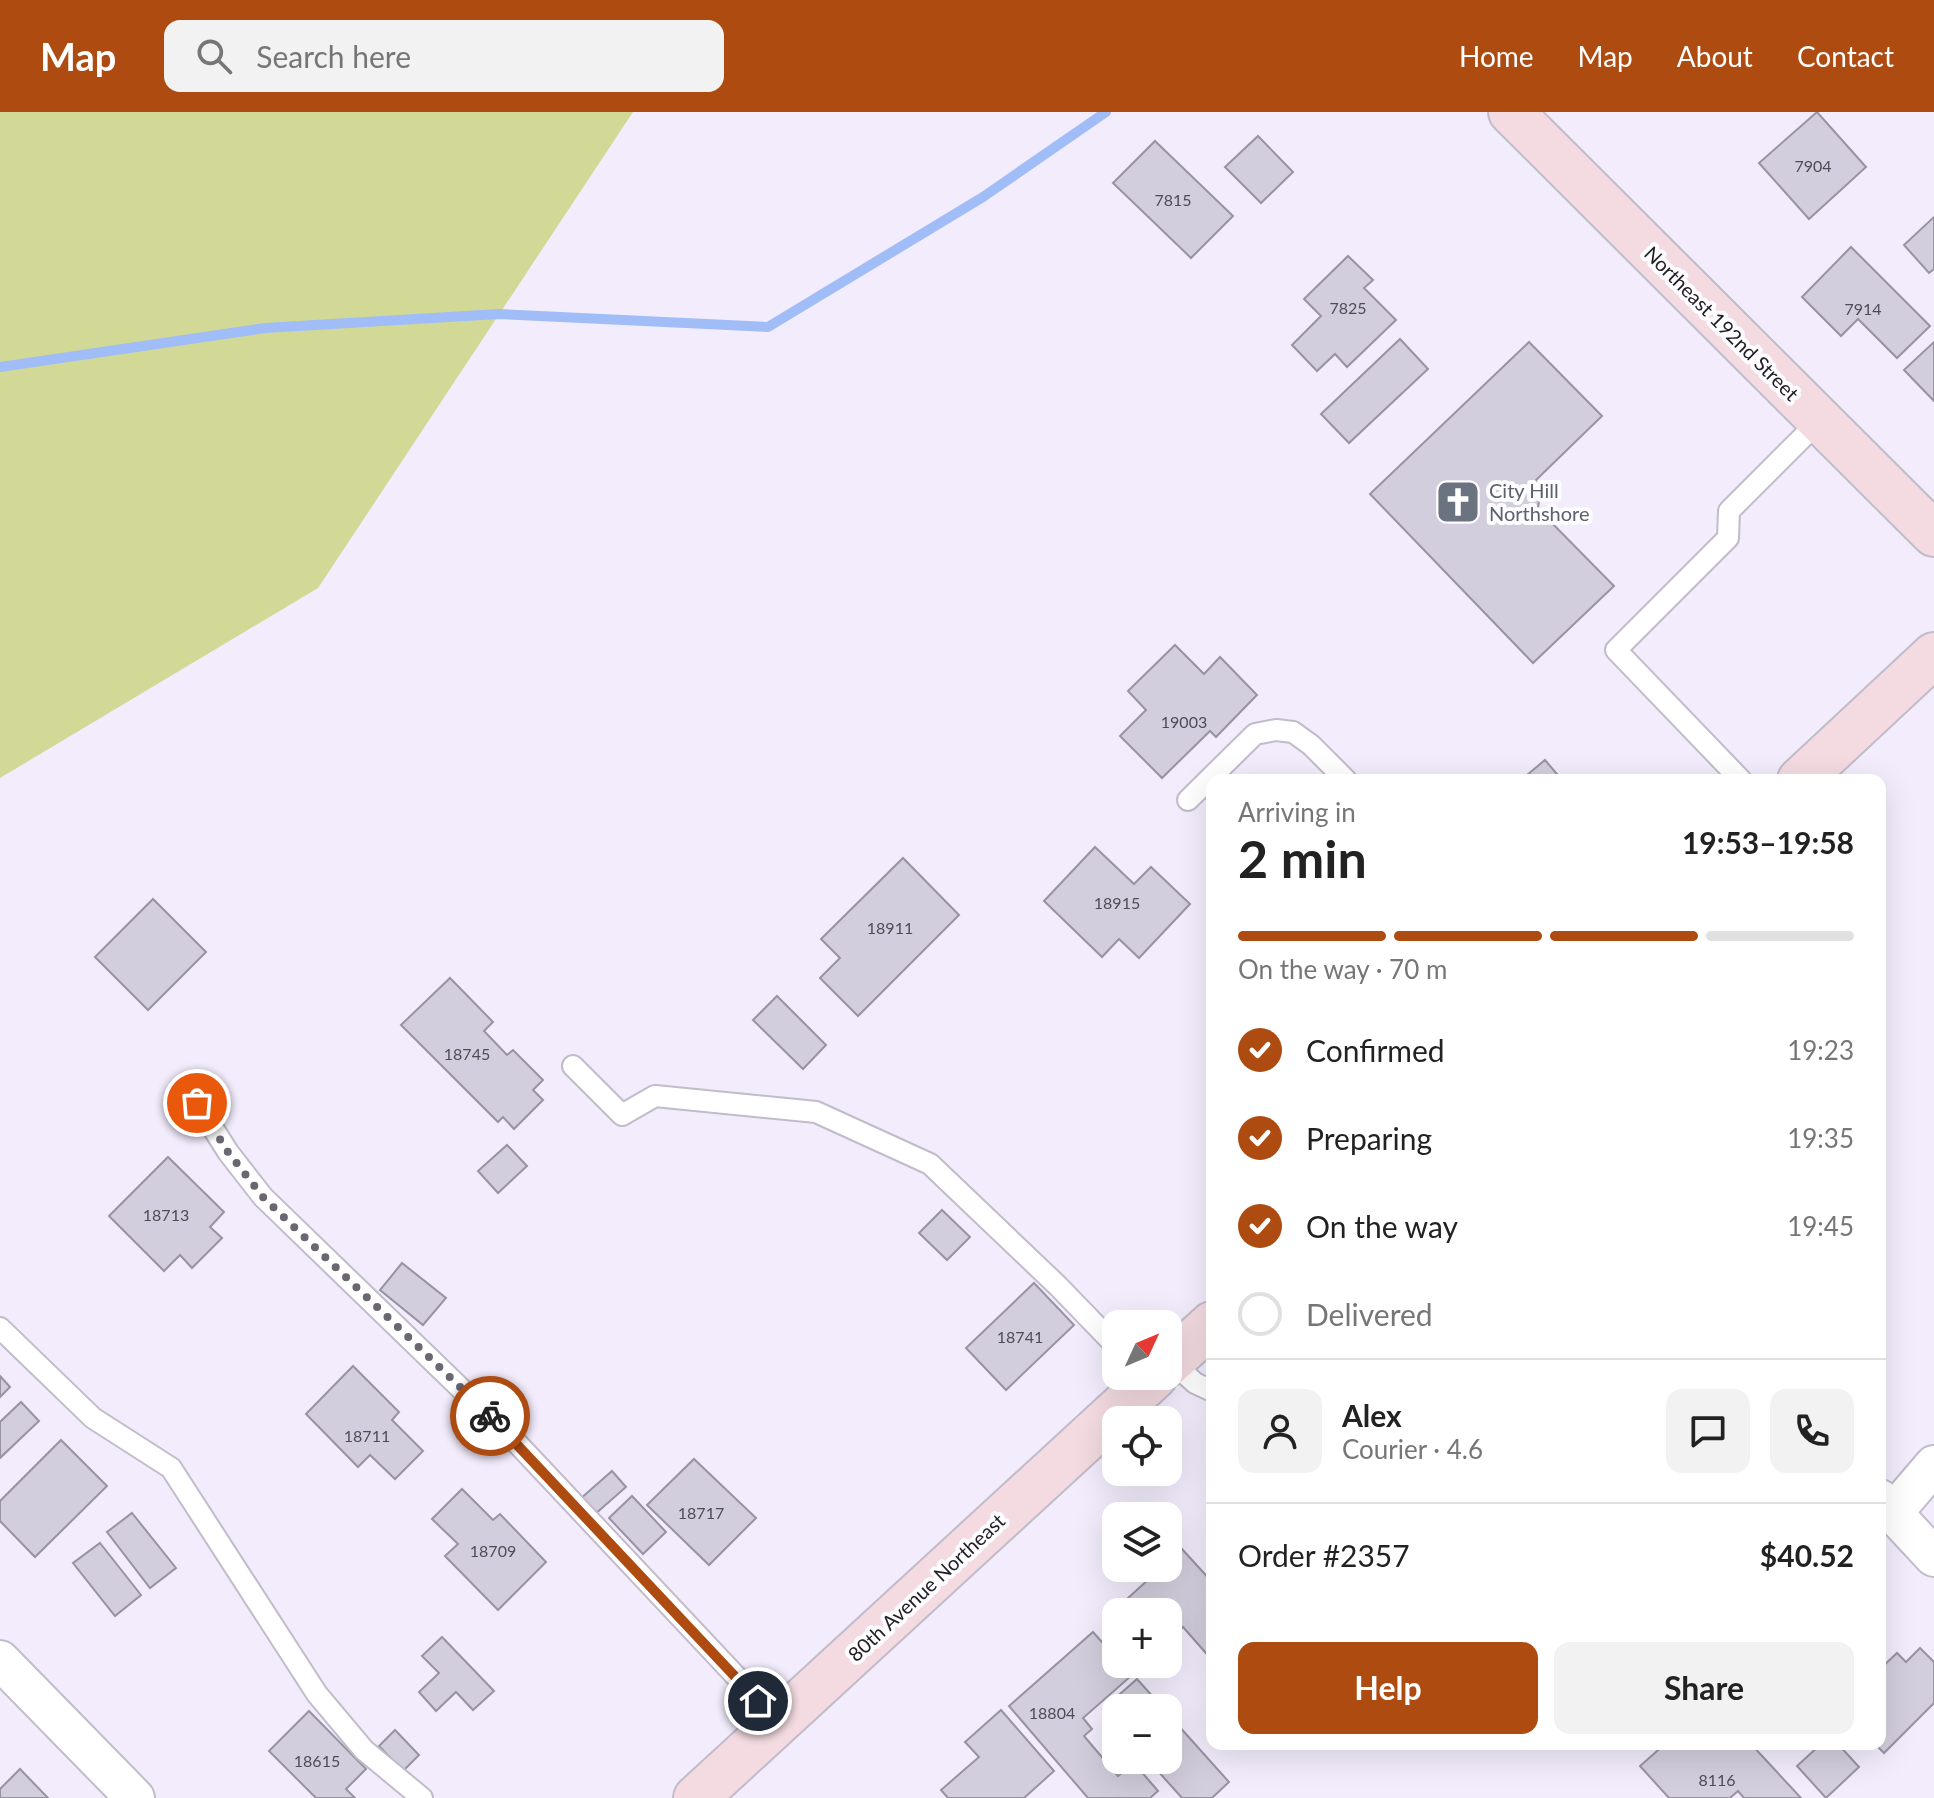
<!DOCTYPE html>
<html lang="en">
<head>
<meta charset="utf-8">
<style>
  body { margin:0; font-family:Lato,sans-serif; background:#f2f2f2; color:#222; height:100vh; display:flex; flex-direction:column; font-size:30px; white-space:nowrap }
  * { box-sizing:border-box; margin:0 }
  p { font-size:26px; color:#767676 }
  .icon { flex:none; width:44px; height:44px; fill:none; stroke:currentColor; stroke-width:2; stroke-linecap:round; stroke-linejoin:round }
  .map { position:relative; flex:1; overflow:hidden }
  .sheet { position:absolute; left:1206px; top:662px; width:680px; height:976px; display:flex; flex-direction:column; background:#fff; border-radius:16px; box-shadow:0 8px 32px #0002 }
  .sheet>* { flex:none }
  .needle { width:52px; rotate:46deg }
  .tools { position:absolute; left:1102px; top:1198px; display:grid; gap:16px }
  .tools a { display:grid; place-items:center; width:80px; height:80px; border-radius:16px; background:#fff; box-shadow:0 8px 32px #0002; font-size:40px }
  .pin { position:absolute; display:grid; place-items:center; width:68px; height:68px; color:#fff; margin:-34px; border:4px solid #fff; border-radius:50%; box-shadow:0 2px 8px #0007 }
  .courier { position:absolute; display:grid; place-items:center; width:80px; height:80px; margin:-40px; border:6px solid #ae4b10; border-radius:50%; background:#fff; color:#222; box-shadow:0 2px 10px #0007 }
  .summary em { font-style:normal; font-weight:700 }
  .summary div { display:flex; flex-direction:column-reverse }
  .summary { display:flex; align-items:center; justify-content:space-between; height:136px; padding:0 32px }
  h1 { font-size:52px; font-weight:700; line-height:60px }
  .bar { display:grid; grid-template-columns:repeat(4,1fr); gap:12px 8px; align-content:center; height:96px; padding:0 32px }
  .bar i { height:10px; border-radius:6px; background:#e0e0e0 }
  .bar .on { background:#ae4b10 }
  .bar p { grid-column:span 4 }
  .line { display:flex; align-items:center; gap:20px; padding:0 32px; border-top:2px solid #e0e0e0 }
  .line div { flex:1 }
  .round { display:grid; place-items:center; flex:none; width:84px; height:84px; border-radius:16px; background:#f2f2f2 }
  ol { padding:0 32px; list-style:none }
  li { display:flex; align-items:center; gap:24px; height:88px }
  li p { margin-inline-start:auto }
  li .icon { padding:8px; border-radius:50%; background:#ae4b10; color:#fff; stroke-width:4 }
  li:last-child { color:#767676 }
  li i { width:44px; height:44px; border:4px solid #e0e0e0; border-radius:50% }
  .action { display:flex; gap:16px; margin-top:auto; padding:16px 32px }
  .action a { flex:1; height:92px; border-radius:16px; background:#ae4b10; color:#fff; font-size:32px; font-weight:700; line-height:92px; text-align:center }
  .action a+a { background:#f2f2f2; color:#222 }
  header { display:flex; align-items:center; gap:48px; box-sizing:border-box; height:112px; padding:0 40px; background:#ae4b10; color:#fff }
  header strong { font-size:38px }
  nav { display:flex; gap:44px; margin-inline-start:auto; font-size:28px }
  .search { width:560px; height:72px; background:#f2f2f2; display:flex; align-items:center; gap:20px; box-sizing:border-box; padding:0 28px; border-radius:16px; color:#767676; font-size:30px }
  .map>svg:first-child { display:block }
</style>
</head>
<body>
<header>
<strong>Map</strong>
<div class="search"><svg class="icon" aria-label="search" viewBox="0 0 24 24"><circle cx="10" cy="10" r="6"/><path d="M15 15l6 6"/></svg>Search here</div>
<nav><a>Home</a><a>Map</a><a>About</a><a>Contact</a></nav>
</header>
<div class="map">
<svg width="1934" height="1686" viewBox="0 0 1934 1686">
  <rect width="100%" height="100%" fill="#f2ecfc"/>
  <path fill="#d2d896" d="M0,0H633L318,476L0,666Z"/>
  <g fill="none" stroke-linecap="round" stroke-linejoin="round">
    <path stroke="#a1bdf8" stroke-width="10" d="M0,255L265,216L499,202L768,215L983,85L1106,0"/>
  </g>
  <g fill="#d3cedd" stroke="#9893a1" stroke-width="2">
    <path d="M1817,0L1866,55L1809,107L1759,51Z"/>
    <path d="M1258,24L1293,60L1261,91L1225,55Z"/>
    <path d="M1155,29L1233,104L1191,146L1113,71Z"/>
    <path d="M1934,105V157L1929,161L1904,133Z"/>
    <path d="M1851,135L1930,214L1897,246L1858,207L1841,224L1802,185Z"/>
    <path d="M1348,144L1373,168L1364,176L1396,208L1347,255L1335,242L1317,259L1292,233L1321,204L1304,187Z"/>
    <path d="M1400,227L1428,257L1349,331L1321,302Z"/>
    <path d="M1529,230L1602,304L1536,368L1540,380L1538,397L1614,474L1533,551L1370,382Z"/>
    <path d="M1934,230V289L1904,258Z"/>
    <path d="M1175,533L1204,562L1220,545L1257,583L1216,625L1210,619L1162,666L1120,624L1146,598L1128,579Z"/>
    <path d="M1545,648L1562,668H1521Z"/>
    <path d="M1095,735L1134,772L1151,755L1190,792L1139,846L1119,827L1102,845L1044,789Z"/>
    <path d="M903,746L959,803L858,904L820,866L840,846L821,827Z"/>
    <path d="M153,787L206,840L148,898L95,845Z"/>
    <path d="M450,866L493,910L484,919L507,943L513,938L543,968L533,978L543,988L514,1017L503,1005L498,1010L401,913Z"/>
    <path d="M777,884L826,933L803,957L753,908Z"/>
    <path d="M507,1033L527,1054L498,1081L478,1059Z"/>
    <path d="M168,1045L224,1100L210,1115L222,1126L192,1156L180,1143L164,1159L109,1104Z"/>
    <path d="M942,1098L970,1125L947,1148L919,1121Z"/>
    <path d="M402,1151L446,1186L423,1213L380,1178Z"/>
    <path d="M1034,1171L1074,1213L1006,1278L966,1236Z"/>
    <path d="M353,1254L399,1300L392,1308L423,1339L395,1367L370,1343L358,1355L306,1302Z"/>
    <path d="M0,1264L10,1275L0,1285Z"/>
    <path d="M21,1290L39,1309L0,1346V1310Z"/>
    <path d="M61,1328L107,1374L35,1445L0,1409V1389Z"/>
    <path d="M694,1347L756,1406L709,1453L647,1393Z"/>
    <path d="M612,1359L626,1375L594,1403L580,1387Z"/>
    <path d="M462,1377L493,1408L500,1402L546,1450L498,1498L445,1444L458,1432L432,1407Z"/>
    <path d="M632,1384L666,1420L643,1442L609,1406Z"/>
    <path d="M132,1401L176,1456L150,1476L107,1420Z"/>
    <path d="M100,1431L141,1483L115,1504L73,1451Z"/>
    <path d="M1182,1437L1212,1470V1548L1183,1515L1168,1529V1500H1140L1128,1486L1161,1456H1168V1450Z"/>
    <path d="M1093,1520L1116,1546V1552H1121L1131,1564L1083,1606L1092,1617L1084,1624L1118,1664L1134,1651L1158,1679L1150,1686H1088L1009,1594Z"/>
    <path d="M442,1525L494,1579L473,1598L456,1580L436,1599L419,1580L439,1561L422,1544Z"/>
    <path d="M1920,1536L1934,1550V1591L1884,1641L1875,1632H1880V1557L1897,1541L1906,1550Z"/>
    <path d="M1137,1567L1163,1596H1116V1612L1103,1597Z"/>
    <path d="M1001,1598L1054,1659L1024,1686H948L941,1678L979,1645L965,1630Z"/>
    <path d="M309,1599L366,1657L346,1677L355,1686H316L269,1639Z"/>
    <path d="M1168,1602L1229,1670L1212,1686H1182L1148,1648H1168Z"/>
    <path d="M395,1618L419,1643L403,1659L379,1634Z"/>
    <path d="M1665,1632H1751L1801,1686H1744L1738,1679L1730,1686H1669L1640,1654Z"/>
    <path d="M1821,1632H1838L1859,1655L1826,1686L1797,1654Z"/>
    <path d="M20,1657L48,1686H0V1677Z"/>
  </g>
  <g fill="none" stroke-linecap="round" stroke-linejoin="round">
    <g stroke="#c1bbca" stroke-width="24">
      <g id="lane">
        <path d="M1741,668L1616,538L1728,426L1729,399L1820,308"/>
        <path d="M1188,688L1255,622L1276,618L1293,620L1311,633L1346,668"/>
        <path d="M573,954L622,1003L655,984L816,1000L930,1052L1058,1174L1116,1234"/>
        <path d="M197,991L228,1040L263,1085L515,1329L779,1610"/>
        <path d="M0,1216L93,1306L171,1356L317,1582L364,1638L422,1686"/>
        <path d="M1171,1249L1195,1271L1212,1279"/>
      </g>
    </g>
    <g stroke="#c1bbca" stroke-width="42">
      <g id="street">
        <path d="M1880,1387L1934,1445"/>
        <path d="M1893,1401L1934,1353"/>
        <path d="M0,1548L135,1686"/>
      </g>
    </g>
    <g stroke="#c1bbca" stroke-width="48">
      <g id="secondary">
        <path d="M1511,0L1934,422"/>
        <path d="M1800,668L1934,543"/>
        <path d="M1168,1252L1212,1212"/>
        <path d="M696,1686L1155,1264"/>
      </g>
    </g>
    <use href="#lane" stroke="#fff" stroke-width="20"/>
    <use href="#street" stroke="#fff" stroke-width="38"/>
    <use href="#secondary" stroke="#f3dbe1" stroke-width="44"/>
  </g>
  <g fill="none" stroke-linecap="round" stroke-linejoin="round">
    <path stroke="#6b6771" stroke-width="8" stroke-dasharray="0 14.4" d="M197,991L228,1040L263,1085L490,1304"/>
    <path stroke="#ae4b10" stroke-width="10" d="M490,1304L758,1589"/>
  </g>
  <defs>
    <g id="church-square" transform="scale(2.3)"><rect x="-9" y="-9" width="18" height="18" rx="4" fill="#6b7280" stroke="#fdfcff"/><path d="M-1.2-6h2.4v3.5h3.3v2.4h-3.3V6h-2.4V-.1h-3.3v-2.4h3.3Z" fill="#fff"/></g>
  </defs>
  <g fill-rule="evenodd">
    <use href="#church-square" x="1458" y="390"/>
  </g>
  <g text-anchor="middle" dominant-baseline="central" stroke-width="8" stroke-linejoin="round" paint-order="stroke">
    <g font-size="16" fill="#4e4c54">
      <text x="1813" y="53">7904</text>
      <text x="1173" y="87">7815</text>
      <text x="1348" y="195">7825</text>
      <text x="1863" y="196">7914</text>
      <text x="1184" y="609">19003</text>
      <text x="1117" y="790">18915</text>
      <text x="890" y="815">18911</text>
      <text x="467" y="941">18745</text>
      <text x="166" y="1102">18713</text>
      <text x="1020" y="1224">18741</text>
      <text x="367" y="1323">18711</text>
      <text x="701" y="1400">18717</text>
      <text x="493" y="1438">18709</text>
      <text x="1052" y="1600">18804</text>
      <text x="317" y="1648">18615</text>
      <text x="1717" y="1667">8116</text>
    </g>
    <g font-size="20" fill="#222026" stroke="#fdfcff">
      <text transform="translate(1722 211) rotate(45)">Northeast 192nd Street</text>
      <text transform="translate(926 1475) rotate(-43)">80th Avenue Northeast</text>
    </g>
    <g font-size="20" fill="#5b616d" stroke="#fdfcff" text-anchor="start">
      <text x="1489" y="378">City Hill<tspan x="1489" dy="23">Northshore</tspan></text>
    </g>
  </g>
</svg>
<div class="tools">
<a><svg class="needle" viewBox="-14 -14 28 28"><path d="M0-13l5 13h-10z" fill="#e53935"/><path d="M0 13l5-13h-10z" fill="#767676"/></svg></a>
<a><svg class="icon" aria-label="locate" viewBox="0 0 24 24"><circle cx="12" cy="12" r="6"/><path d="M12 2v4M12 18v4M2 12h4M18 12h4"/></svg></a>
<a><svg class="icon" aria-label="layers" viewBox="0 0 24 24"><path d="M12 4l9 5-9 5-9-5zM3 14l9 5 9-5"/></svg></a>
<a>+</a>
<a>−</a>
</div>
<div class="pin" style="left:197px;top:991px;background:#ea580c"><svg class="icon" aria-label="bag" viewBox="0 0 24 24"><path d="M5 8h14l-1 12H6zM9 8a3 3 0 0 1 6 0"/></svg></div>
<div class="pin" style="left:758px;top:1589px;background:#1f2937"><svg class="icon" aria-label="home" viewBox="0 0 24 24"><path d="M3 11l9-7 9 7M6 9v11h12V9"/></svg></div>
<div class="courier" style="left:490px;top:1304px"><svg class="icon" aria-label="bike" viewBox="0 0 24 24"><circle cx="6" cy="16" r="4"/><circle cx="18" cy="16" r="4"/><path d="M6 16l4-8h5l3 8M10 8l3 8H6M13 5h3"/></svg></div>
<section class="sheet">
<div class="summary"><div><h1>2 min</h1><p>Arriving in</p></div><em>19:53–19:58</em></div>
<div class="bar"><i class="on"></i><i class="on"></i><i class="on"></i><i></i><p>On the way · 70 m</p></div>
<ol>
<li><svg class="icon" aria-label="check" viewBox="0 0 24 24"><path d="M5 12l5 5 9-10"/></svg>Confirmed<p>19:23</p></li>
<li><svg class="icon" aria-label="check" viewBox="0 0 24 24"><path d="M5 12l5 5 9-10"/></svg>Preparing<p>19:35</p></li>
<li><svg class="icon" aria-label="check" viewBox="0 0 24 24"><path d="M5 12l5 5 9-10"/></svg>On the way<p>19:45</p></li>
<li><i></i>Delivered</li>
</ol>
<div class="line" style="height:144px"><a class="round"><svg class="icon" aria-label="person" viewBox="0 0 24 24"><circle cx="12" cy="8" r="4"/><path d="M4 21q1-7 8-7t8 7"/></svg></a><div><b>Alex</b><p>Courier · 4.6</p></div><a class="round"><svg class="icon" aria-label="chat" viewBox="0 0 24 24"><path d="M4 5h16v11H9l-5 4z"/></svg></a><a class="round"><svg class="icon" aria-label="phone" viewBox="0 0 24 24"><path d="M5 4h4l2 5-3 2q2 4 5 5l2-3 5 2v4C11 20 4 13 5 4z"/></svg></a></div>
<div class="line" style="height:104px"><div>Order #2357</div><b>$40.52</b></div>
<div class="action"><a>Help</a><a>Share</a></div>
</section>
</div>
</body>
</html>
